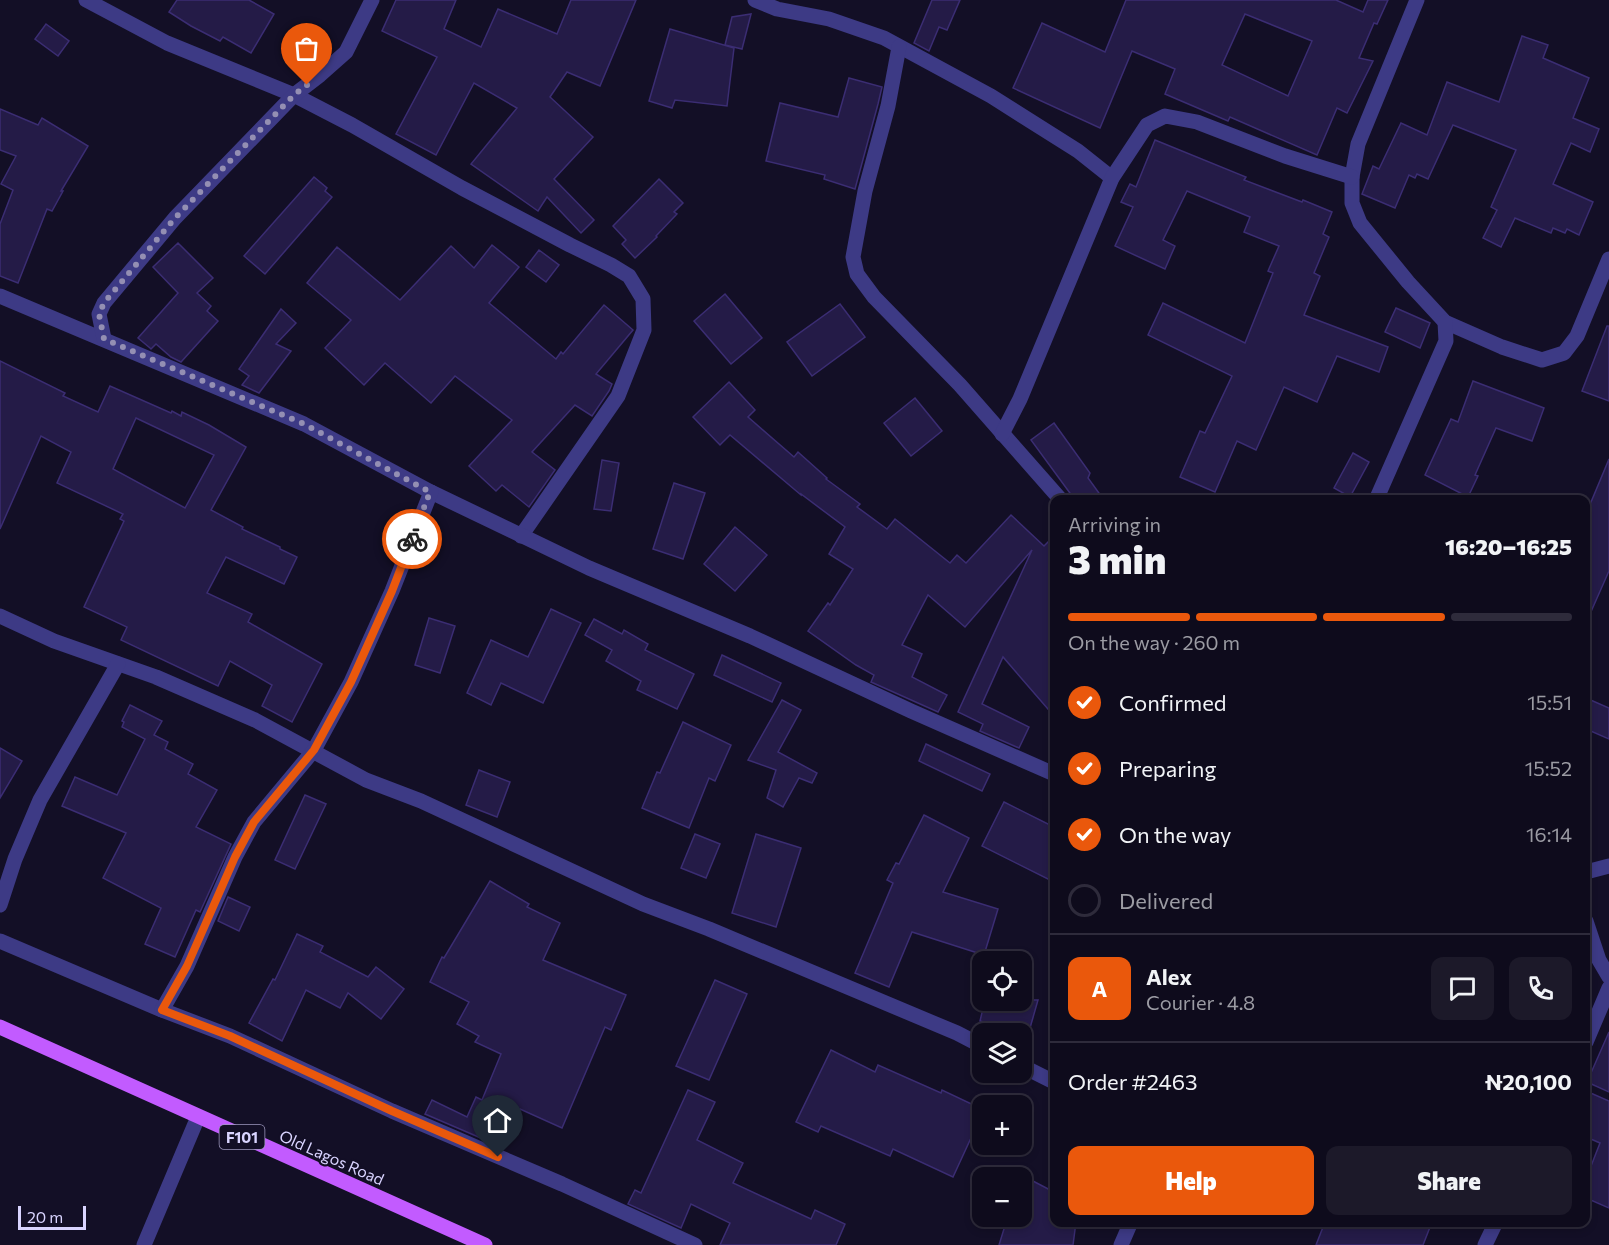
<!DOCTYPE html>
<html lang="en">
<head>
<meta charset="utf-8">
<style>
  body { margin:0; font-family:Commissioner,sans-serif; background:#1c1929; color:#f1f3f6; height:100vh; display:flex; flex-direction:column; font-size:22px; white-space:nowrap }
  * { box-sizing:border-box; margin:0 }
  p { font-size:20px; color:#9b9ba3 }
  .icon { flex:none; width:33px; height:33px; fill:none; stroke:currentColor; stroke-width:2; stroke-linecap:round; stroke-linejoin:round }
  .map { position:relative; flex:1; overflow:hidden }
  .panel { position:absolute; left:1050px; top:495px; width:540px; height:732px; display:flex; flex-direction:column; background:#0e0b1c; border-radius:12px; box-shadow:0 3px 9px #0003,0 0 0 2px #2e2b3b }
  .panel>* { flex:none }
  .buttons { position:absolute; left:972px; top:951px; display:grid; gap:12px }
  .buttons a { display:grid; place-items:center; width:60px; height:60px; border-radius:12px; background:#0e0b1c; box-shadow:0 3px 9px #0003,0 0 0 2px #2e2b3b; font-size:30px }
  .scale { position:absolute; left:18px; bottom:15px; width:68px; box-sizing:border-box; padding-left:6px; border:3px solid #d9d4ff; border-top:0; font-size:16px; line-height:21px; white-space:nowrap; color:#d9d4ff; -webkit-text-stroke:4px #130f26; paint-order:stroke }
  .pin { position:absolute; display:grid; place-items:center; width:51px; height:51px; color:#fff; margin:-62px -26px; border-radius:50% 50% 50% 0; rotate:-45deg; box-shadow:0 0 6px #0007 }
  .pin .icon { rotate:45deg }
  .courier { position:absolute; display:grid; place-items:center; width:60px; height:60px; margin:-30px; border:4px solid #ea580c; border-radius:50%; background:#fff; color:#222; box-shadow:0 2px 8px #0007 }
  .overview em { font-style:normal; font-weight:800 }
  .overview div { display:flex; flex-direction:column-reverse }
  .overview { display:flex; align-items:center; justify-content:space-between; height:102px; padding:0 18px }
  h1 { font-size:39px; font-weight:800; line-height:45px }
  .bar { display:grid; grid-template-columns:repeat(4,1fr); gap:9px 6px; align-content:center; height:72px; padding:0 18px }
  .bar i { height:8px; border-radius:4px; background:#2e2b3b }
  .bar .current { background:#ea580c }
  .bar p { grid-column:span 4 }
  .line { display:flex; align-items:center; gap:15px; padding:0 18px; border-top:2px solid #2e2b3b }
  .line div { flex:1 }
  .round { display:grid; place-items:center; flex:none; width:63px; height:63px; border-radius:12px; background:#1c1929 }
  ol { padding:0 18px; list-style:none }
  li { display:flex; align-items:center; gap:18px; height:66px }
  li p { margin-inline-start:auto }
  li .icon { padding:6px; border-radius:50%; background:#ea580c; color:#fff; stroke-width:4 }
  li:last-child { color:#9b9ba3 }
  li i { width:33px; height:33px; border:3px solid #2e2b3b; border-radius:50% }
  .cta { display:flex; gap:12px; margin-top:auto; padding:12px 18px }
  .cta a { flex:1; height:69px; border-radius:12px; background:#ea580c; color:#fff; font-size:24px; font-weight:800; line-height:69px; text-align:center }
  .cta a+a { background:#1c1929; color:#f1f3f6 }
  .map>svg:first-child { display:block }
</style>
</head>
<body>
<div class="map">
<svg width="1609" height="1245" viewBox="0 0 1609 1245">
  <rect width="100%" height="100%" fill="#130f26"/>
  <g fill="#241b47" stroke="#3b2d73" stroke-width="1.5" fill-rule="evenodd">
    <path d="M177,0H249L274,14L251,53L223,37L220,41L191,26L169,12Z"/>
    <path d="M396,0H456L444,29L481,47L498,9L557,34L571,0H636L600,86L567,72L550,97L593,137L554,179L594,220L581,233L547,197L538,211L471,164L517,108L474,83L436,155L396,134L437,57L382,31Z"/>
    <path d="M932,0H960L947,30L939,27L929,51L914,43Z"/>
    <path d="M1126,0H1336L1363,12L1368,0H1388L1377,24L1374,23L1359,58L1373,61L1347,113L1337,108L1317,155L1230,117L1228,121L1165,94L1175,69L1132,51L1100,128L1013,88L1042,23L1105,52ZM1245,14L1312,41L1288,96L1222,65Z"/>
    <path d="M751,14L742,49L725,45L732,17Z"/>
    <path d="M46,24L69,41L58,56L35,39Z"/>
    <path d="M670,29L734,48L727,106L675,100L672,108L649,101Z"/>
    <path d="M1522,36L1548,45L1543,58L1589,78L1573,118L1599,129L1590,152L1571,143L1553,184L1593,202L1579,235L1567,229L1565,233L1553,228L1551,233L1515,218L1501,247L1483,238L1497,210L1491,207L1516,150L1453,125L1428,179L1417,174L1415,178L1409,175L1395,208L1362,194L1373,166L1379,169L1401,123L1427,135L1447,82L1499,102Z"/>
    <path d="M849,78L882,87L878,104L855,189L824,179L825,175L766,161L780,103L838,117Z"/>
    <path d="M0,109L38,125L42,118L88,146L61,191H63L52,211L47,209L18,283L0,276V224L13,190L1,184L16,156L0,150Z"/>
    <path d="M1155,140L1246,177L1244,180L1302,202L1303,200L1332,212L1323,234L1329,237L1314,273L1320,276L1304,315L1388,347L1379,372L1337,356L1317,402L1284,387L1256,450L1237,441L1215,492L1180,477L1200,431L1205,433L1232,376L1148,335L1163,303L1245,343L1273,273L1268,271L1279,246L1244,232L1250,217L1187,191L1163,240L1175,246L1165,269L1115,246L1133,207L1121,202L1130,184L1136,187Z"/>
    <path d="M314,177L327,188L325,191L332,197L265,274L244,256Z"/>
    <path d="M659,179L683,203L674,212L677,214L656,236L657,237L635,258L622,244L626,240L613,226Z"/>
    <path d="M178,243L213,278L197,293L211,306L207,311L218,321L181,362L171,357L156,344L151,349L150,348L138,338L178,293L153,267Z"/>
    <path d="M492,245L519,267L489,303L556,359L561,352L563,354L604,305L633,330L596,374L612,384L609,391L592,416L575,405L532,452L555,470L529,507L502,485L496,491L469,466L512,420L455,376L431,403L385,363L364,385L325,348L351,320L307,283L337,247L400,300L451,246L474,268Z"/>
    <path d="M539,250L559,265L546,282L526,267Z"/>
    <path d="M725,294L762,338L731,364L694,321Z"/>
    <path d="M840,304L865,337L812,376L787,342Z"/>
    <path d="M1396,308L1430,323L1420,348L1385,332Z"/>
    <path d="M281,309L296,323L276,344L291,351L259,393L242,385L249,376L239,369Z"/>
    <path d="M1607,326H1609V401L1582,391Z"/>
    <path d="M0,361L65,393L63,396L98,412L110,386L171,413L172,411L181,416L182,412L209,425L246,447L211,510L243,527L242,529L280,547V549L297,557L284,584L226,557L207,593L252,614L248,622L322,664L292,722L262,706L272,685L230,661L218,686L121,640L127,627L84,607L124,521L120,519L123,514L57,483L71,452L41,436L0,529ZM136,418L214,455L185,508L113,469Z"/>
    <path d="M1473,381L1544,408L1532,441L1496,428L1475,475L1478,476L1468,497L1425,475L1451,419L1458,422Z"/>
    <path d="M729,382L755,410L748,417L794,457L798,452L827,478L826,479L860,504L857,507L887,529L895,519L950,563L957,555L966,563L1011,515L1044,546L1054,536V716L1003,657L982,704L1029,727L1019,748L980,731L983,724L958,712L1032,550L965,627L928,595L902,645L922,654L912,677L947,695L938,712L871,682L874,675L856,665L808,631L828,603L830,605L853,569L829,554L845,527L801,494V495L730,435L720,445L693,417Z"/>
    <path d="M915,398L942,431L911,456L884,423Z"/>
    <path d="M1054,423L1090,473L1088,478L1104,500H1075L1031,440Z"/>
    <path d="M1353,453L1369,462L1350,497L1334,488Z"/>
    <path d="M1609,459V571L1586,623V514Z"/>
    <path d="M602,460L619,463L611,511L594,509Z"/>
    <path d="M674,483L705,493L683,559L653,549Z"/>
    <path d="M735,527L767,555L735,591L704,564Z"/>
    <path d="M551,609L581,623L543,703L501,683L491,705L467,693L491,640L528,657Z"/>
    <path d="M429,618L455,626L440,673L415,665Z"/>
    <path d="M594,619L622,634L624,630L648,644L645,650L694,674L677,709L637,690L641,681L606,661L612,650L585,635Z"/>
    <path d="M722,655L781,683L772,702L714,675Z"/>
    <path d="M1586,698L1609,708V739L1586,729Z"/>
    <path d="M782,700L801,710L778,752L817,773L812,783L799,778L783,807L767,798L776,770L748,760Z"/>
    <path d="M130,705L162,721L154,735L168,742L165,749L193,764L188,774L217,790L196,827L231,844L200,912L196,910L175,957L145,944L161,908L103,878L126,833L62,806L75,777L117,795L145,739L122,727L124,722L122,721Z"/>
    <path d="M683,722L731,745L715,781L709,778L689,828L642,808L657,772L660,773Z"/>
    <path d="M926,744L990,774L982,791L919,761Z"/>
    <path d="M0,748L22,761L0,798Z"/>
    <path d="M479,770L510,782L497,817L466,805Z"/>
    <path d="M305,795L326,804L295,869L275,860Z"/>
    <path d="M1004,802L1054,827V882L982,846Z"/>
    <path d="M924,815L969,838L943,892L998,909L984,955L912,932L889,987L855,973L893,883L887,880L896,863L899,864Z"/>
    <path d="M695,834L720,844L706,878L681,868Z"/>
    <path d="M756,834L801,848L776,927L732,913Z"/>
    <path d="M490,881L529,904L527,907L560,923L543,960L626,995L611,1030L605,1027L562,1128L520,1109L504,1148L425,1114L432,1100L467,1117L476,1097L482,1100L501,1054L475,1042L479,1036L457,1024L469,1002L430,982L442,957L444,958Z"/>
    <path d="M228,897L250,907L239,931L218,921Z"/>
    <path d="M297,934L323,946L320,952L368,977L376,967L404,989L381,1019L348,993L340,1008L306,990L282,1041L249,1023L273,979L275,980Z"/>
    <path d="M715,980L747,994L709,1080L676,1066Z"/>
    <path d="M985,1000H1038L1028,1035L980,1021Z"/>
    <path d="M1609,1032V1092L1587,1082Z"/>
    <path d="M831,1050L875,1072L878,1065L941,1093L942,1090L982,1109V1114L953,1177L893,1149L890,1156L821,1126L818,1132L796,1122Z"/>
    <path d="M688,1090L715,1102L697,1140L743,1163L733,1183L811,1219L815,1210L845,1224L836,1245H720L730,1223L691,1204L681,1228L628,1204L635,1190L641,1193Z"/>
    <path d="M1586,1091L1609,1101V1208L1586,1198V1179L1600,1143L1586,1137Z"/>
    <path d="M1031,1180L1054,1192V1222H1076L1073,1245H999L1008,1216H1022V1200Z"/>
    <path d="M1325,1222H1432L1423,1245H1316Z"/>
  </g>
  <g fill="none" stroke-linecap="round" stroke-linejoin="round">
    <g stroke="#3d3a85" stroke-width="15">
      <path d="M86,0L167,43L294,95L352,125L462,188L570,245L611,265L629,276L643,299L644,330L618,396L521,536"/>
      <path d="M755,0L777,9L829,19L884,38L991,96L1078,151L1112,178"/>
      <path d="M1417,0L1358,144L1352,177V203L1360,223L1408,282L1445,322L1502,347L1542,360L1564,353L1577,336L1609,259"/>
      <path d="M899,47L888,106L865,191L853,257L857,274L874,297L960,385L1061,500"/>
      <path d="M0,296L304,424L431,492L589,568L750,636L911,711L1054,774"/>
      <path d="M104,339L99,314L104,303L175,218L294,95L320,75L346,52L372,0"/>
      <path d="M1002,434L1020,399L1112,178L1147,125L1165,116L1197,122L1285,156L1352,177"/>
      <path d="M1376,500L1446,341L1445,322"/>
      <path d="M0,616L54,641L156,677L255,720L366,780L421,801L643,904L709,929L957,1033L982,1046"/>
      <path d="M1586,872L1609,866"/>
      <path d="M0,905L15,859L40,800L118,664"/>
      <path d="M1586,921L1599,960L1609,977"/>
      <path d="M0,941L162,1010L230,1036L392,1111L562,1184L695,1245"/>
      <path d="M162,1010L187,966L235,857L254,822L314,750L351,682L392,591L431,492"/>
      <path d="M1586,1042L1609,988"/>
      <path d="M1022,1066L1054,1082"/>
      <path d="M144,1245L198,1117"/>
      <path d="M1121,1245L1131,1222"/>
      <path d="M1485,1245L1496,1222"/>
    </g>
    <path stroke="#c25bff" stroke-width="15" d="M0,1027L485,1245"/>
  </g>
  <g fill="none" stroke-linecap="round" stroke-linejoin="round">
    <path stroke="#948fb3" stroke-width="6" stroke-dasharray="0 10.8" d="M307,85L294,95L175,218L104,303L99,314L104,339L304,424L430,492L412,539"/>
    <path stroke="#ea580c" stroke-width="8" d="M412,539L392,591L351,682L314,750L254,822L235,857L187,966L162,1010L230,1036L392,1111L498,1157"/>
  </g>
  <g text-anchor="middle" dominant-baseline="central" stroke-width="4.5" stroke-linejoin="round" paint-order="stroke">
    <rect fill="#130f26" stroke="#9e99be" stroke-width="1.5" x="219.5" y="1125" width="45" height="24" rx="4.5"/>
    <g font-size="15" font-weight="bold" fill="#d9d4ff">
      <text x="242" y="1137">F101</text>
    </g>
    <g font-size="16" fill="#d9d4ff" stroke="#130f26">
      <text transform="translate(332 1157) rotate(24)">Old Lagos Road</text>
    </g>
  </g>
</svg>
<div class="buttons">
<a><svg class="icon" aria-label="locate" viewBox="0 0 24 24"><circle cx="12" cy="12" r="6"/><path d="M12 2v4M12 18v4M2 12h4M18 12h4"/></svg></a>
<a><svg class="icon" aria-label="layers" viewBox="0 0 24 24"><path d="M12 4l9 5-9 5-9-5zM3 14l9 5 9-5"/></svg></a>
<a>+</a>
<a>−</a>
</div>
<div class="scale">20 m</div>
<div class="pin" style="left:307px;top:85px;background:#ea580c"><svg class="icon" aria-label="bag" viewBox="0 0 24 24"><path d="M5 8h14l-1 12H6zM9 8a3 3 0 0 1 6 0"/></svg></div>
<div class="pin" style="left:498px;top:1157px;background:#1f2937"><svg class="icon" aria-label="home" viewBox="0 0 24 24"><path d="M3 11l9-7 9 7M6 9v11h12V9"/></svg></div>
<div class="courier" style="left:412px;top:539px"><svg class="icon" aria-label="bike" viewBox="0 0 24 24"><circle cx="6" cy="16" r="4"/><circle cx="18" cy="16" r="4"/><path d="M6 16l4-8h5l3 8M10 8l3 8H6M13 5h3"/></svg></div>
<section class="panel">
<div class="overview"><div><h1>3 min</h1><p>Arriving in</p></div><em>16:20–16:25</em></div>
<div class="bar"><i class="current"></i><i class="current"></i><i class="current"></i><i></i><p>On the way · 260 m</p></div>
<ol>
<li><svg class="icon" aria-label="check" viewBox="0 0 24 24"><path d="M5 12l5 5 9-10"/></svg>Confirmed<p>15:51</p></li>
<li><svg class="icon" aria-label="check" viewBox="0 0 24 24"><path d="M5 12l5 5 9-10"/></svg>Preparing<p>15:52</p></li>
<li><svg class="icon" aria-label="check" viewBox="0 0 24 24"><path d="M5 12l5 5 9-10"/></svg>On the way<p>16:14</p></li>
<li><i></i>Delivered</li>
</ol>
<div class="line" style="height:108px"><b class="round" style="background:#ea580c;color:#fff">A</b><div><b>Alex</b><p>Courier · 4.8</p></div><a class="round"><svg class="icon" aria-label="chat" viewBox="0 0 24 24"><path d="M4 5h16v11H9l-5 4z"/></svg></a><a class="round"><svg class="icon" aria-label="phone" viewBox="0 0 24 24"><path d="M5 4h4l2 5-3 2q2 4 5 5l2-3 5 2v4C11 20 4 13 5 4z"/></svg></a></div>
<div class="line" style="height:78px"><div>Order #2463</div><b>₦20,100</b></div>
<div class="cta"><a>Help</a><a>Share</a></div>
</section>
</div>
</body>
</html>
